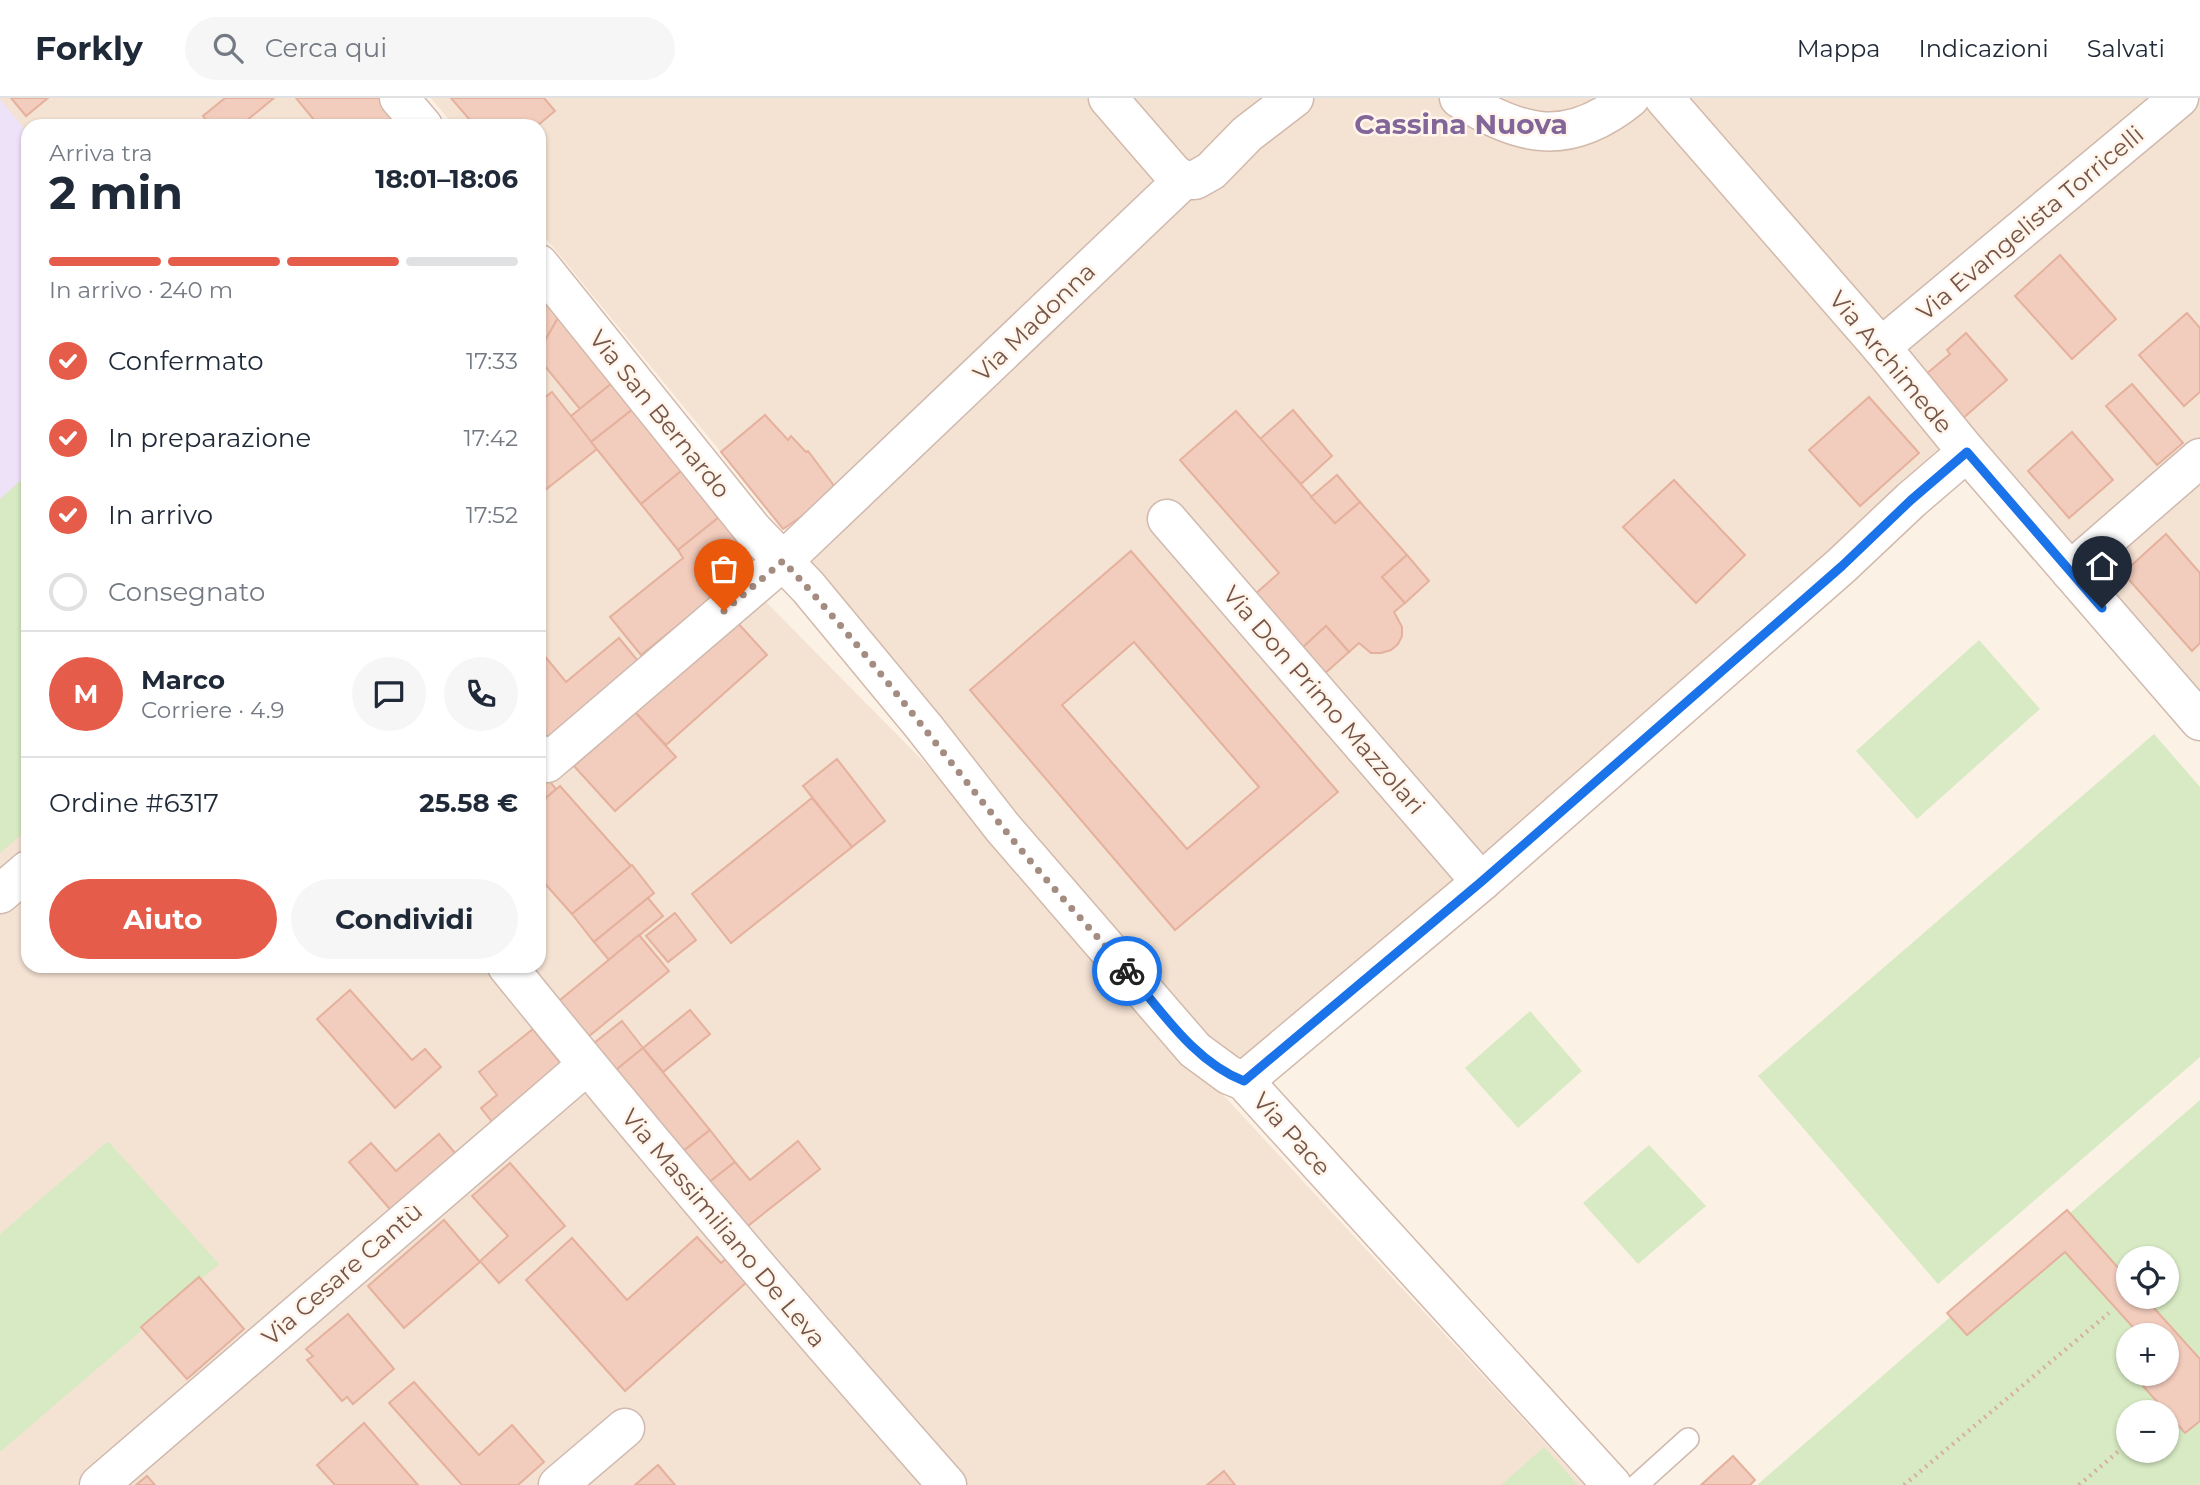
<!DOCTYPE html>
<html lang="it">
<head>
<meta charset="utf-8">
<style>
  body { margin:0; font-family:Montserrat,sans-serif; background:#f6f6f7; color:#1f2937; height:100vh; display:flex; flex-direction:column; font-size:26px; white-space:nowrap }
  * { box-sizing:border-box; margin:0 }
  p { font-size:23px; color:#747a83 }
  .icon { flex:none; width:38px; height:38px; fill:none; stroke:currentColor; stroke-width:2; stroke-linecap:round; stroke-linejoin:round }
  .map { position:relative; flex:1; overflow:hidden }
  .sheet { position:absolute; left:21px; top:21px; width:525px; height:854px; display:flex; flex-direction:column; background:#fff; border-radius:21px; box-shadow:0 2px 5px #0004 }
  .sheet>* { flex:none }
  .controls { position:absolute; left:2116px; top:1148px; display:grid; gap:14px }
  .controls a { display:grid; place-items:center; width:63px; height:63px; border-radius:50%; background:#fff; box-shadow:0 2px 5px #0004; font-size:35px }
  .pin { position:absolute; display:grid; place-items:center; width:60px; height:60px; color:#fff; margin:-72px -30px; border-radius:50% 50% 50% 0; rotate:-45deg; box-shadow:0 0 7px #0007 }
  .pin .icon { rotate:45deg }
  .courier { position:absolute; display:grid; place-items:center; width:70px; height:70px; margin:-35px; border:5px solid #1a73e8; border-radius:50%; background:#fff; color:#222; box-shadow:0 2px 9px #0007 }
  .headline em { font-style:normal; font-weight:700 }
  .headline div { display:flex; flex-direction:column-reverse }
  .headline { display:flex; align-items:center; justify-content:space-between; height:119px; padding:0 28px }
  h1 { font-size:46px; font-weight:700; line-height:52px }
  .bar { display:grid; grid-template-columns:repeat(4,1fr); gap:10px 7px; align-content:center; height:84px; padding:0 28px }
  .bar i { height:9px; border-radius:5px; background:#e0e1e3 }
  .bar .selected { background:#e65c4a }
  .bar p { grid-column:span 4 }
  .line { display:flex; align-items:center; gap:18px; padding:0 28px; border-top:2px solid #e0e1e3 }
  .line div { flex:1 }
  .round { display:grid; place-items:center; flex:none; width:74px; height:74px; border-radius:37px; background:#f6f6f7 }
  ol { padding:0 28px; list-style:none }
  li { display:flex; align-items:center; gap:21px; height:77px }
  li p { margin-inline-start:auto }
  li .icon { padding:7px; border-radius:50%; background:#e65c4a; color:#fff; stroke-width:4 }
  li:last-child { color:#747a83 }
  li i { width:38px; height:38px; border:4px solid #e0e1e3; border-radius:50% }
  .button { display:flex; gap:14px; margin-top:auto; padding:14px 28px }
  .button a { flex:1; height:80px; border-radius:42px; background:#e65c4a; color:#fff; font-size:28px; font-weight:700; line-height:80px; text-align:center }
  .button a+a { background:#f6f6f7; color:#1f2937 }
  header { display:flex; align-items:center; gap:42px; box-sizing:border-box; height:98px; padding:0 35px; background:#fff; border-bottom:2px solid #e0e1e3 }
  header strong { font-size:33px }
  nav { display:flex; gap:38px; margin-inline-start:auto; font-size:24px }
  .search { width:490px; height:63px; background:#f6f6f7; display:flex; align-items:center; gap:18px; box-sizing:border-box; padding:0 24px; border-radius:38px; color:#747a83; font-size:26px }
  .map>svg:first-child { display:block }
</style>
</head>
<body>
<header>
<strong>Forkly</strong>
<div class="search"><svg class="icon" aria-label="search" viewBox="0 0 24 24"><circle cx="10" cy="10" r="6"/><path d="M15 15l6 6"/></svg>Cerca qui</div>
<nav><a>Mappa</a><a>Indicazioni</a><a>Salvati</a></nav>
</header>
<div class="map">
<svg width="2200" height="1387" viewBox="0 0 2200 1387">
  <rect width="100%" height="100%" fill="#fcf1e5"/>
  <g fill="#f4e2d3">
    <path d="M0,0H399L422,28H28V868H539V169L756,431L764,502L1001,742L1227,1001L1584,1387H0V1354L218,1166L108,1043L0,1136Z"/>
    <path d="M431,0H1656L1964,363L1242,969L1204,944L539,132V28H454Z"/>
    <path d="M1664,0H2200V623Z"/>
  </g>
  <path fill="#eee2f9" d="M0,1L28,35V376L0,401Z"/>
  <g fill="#d7eac3" fill-rule="evenodd">
    <path d="M28,376V731L0,755V401Z"/>
    <path d="M1979,542L2040,611L1917,721L1856,653Z"/>
    <path d="M2154,636L2200,689V959L1938,1186L1758,978Z"/>
    <path d="M1530,913L1582,973L1518,1030L1465,970Z"/>
    <path d="M2200,1002V1387H1757ZM2128,1160H2166V1199H2128ZM2128,1237H2166V1276H2128ZM2128,1314H2166V1353H2128Z"/>
    <path d="M108,1043L219,1166L0,1354V1136Z"/>
    <path d="M1649,1047L1706,1108L1638,1166L1583,1105Z"/>
    <path d="M1544,1349L1578,1387H1501Z"/>
  </g>
  <g fill="#f2ccbd" stroke="#e5b19d" stroke-width="2" fill-rule="evenodd">
    <path d="M11,0H48L26,18Z"/>
    <path d="M225,0H274L240,28H211L203,18Z"/>
    <path d="M296,0H389L412,28H319Z"/>
    <path d="M451,0H544L555,13L537,28H475Z"/>
    <path d="M2060,157L2116,221L2072,261L2015,198Z"/>
    <path d="M539,185L562,213L539,253Z"/>
    <path d="M562,213L616,282L580,311L539,261V253Z"/>
    <path d="M2187,215L2200,230V294L2184,308L2139,257Z"/>
    <path d="M1966,235L2007,282L1962,321L1925,277L1950,256L1947,252Z"/>
    <path d="M616,282L637,308L591,344L571,318Z"/>
    <path d="M2132,286L2183,345L2157,367L2106,308Z"/>
    <path d="M552,294L597,351L539,397V304Z"/>
    <path d="M1869,299L1919,355L1860,408L1809,352Z"/>
    <path d="M637,308L686,369L641,406L591,344Z"/>
    <path d="M1293,312L1332,358L1301,386L1260,341Z"/>
    <path d="M1236,313L1335,425L1360,404L1407,457L1382,479L1405,505L1394,514L1402,529V538L1398,546L1391,552L1381,555H1371L1359,545L1349,554L1326,528L1301,551L1254,497L1279,475L1180,362Z"/>
    <path d="M765,317L788,342L791,338L806,354L808,353L835,389L826,402L783,431L721,354Z"/>
    <path d="M2072,334L2113,382L2069,420L2028,373Z"/>
    <path d="M686,369L723,416L678,452L641,406Z"/>
    <path d="M1337,377L1360,404L1335,425L1311,399Z"/>
    <path d="M1674,382L1745,457L1696,505L1623,429Z"/>
    <path d="M723,416L755,455L754,480L697,512L641,557L610,519L683,460L678,452Z"/>
    <path d="M2166,436L2200,475V545L2192,553L2123,475Z"/>
    <path d="M1131,453L1338,694L1175,832L970,592ZM1134,544L1259,689L1187,751L1062,607Z"/>
    <path d="M1407,457L1429,483L1405,505L1382,479Z"/>
    <path d="M736,523L767,557L666,647L635,614Z"/>
    <path d="M1326,528L1349,554L1323,577L1301,551Z"/>
    <path d="M619,540L647,574L548,641L539,630V551L566,584Z"/>
    <path d="M635,614L676,659L615,713L574,668Z"/>
    <path d="M837,661L885,723L852,749L803,688Z"/>
    <path d="M539,671L556,691L539,706Z"/>
    <path d="M560,688L631,768L572,816L539,779V706Z"/>
    <path d="M812,700L852,749L731,845L692,796Z"/>
    <path d="M632,767L654,795L594,844L572,816Z"/>
    <path d="M648,800L663,818L609,862L594,844Z"/>
    <path d="M675,815L696,842L668,864L646,838Z"/>
    <path d="M639,837L669,873L583,943L554,907Z"/>
    <path d="M350,892L412,962L425,951L441,969L395,1010L317,921Z"/>
    <path d="M690,912L710,936L663,974L643,950Z"/>
    <path d="M622,923L643,950L611,976L589,949Z"/>
    <path d="M533,931L563,968L493,1025L481,1010L497,997L479,974Z"/>
    <path d="M643,950L710,1032L677,1058L611,976Z"/>
    <path d="M710,1032L735,1064L703,1089L677,1058Z"/>
    <path d="M439,1036L460,1061L395,1117L349,1064L371,1045L396,1073Z"/>
    <path d="M798,1043L820,1071L739,1135L703,1089L735,1064L750,1082Z"/>
    <path d="M510,1065L565,1128L499,1185L480,1163L508,1138L472,1098Z"/>
    <path d="M2067,1112L2128,1181V1199H2144L2200,1261V1323L2185,1335L2143,1288L2157,1276H2166V1237H2140L2065,1154L1967,1237L1947,1215Z"/>
    <path d="M444,1122L480,1164L404,1230L368,1188Z"/>
    <path d="M697,1139L721,1165L727,1160L748,1183L625,1293L526,1182L572,1140L627,1202Z"/>
    <path d="M199,1179L244,1231L187,1281L141,1229Z"/>
    <path d="M348,1216L394,1271L353,1306L347,1299L342,1303L307,1262L313,1258L306,1251Z"/>
    <path d="M414,1284L479,1357L512,1327L544,1364L518,1387H462L389,1305Z"/>
    <path d="M364,1325L418,1387H335L317,1367Z"/>
    <path d="M1733,1358L1755,1382L1750,1387H1701Z"/>
    <path d="M658,1367L675,1387H635Z"/>
    <path d="M1224,1373L1235,1387H1207Z"/>
    <path d="M147,1378L155,1387H136Z"/>
  </g>
  <g fill="none" stroke-linecap="round" stroke-linejoin="round">
    <g stroke="#d0b9ae" stroke-width="24">
      <path id="lane" d="M1637,1387L1688,1341"/>
    </g>
    <g stroke="#d0b9ae" stroke-width="41">
      <g id="street">
        <path d="M1881,249L2179,0"/>
        <path d="M1967,354L2200,623"/>
        <path d="M1167,421L1481,784"/>
        <path d="M2070,473L2200,360"/>
        <path d="M539,656L547,665L783,463L1183,82"/>
        <path d="M0,796L28,772"/>
        <path d="M507,868C650,1045 797,1217 947,1387"/>
        <path d="M99,1387L587,967"/>
        <path d="M558,1387L625,1330"/>
      </g>
    </g>
    <g stroke="#d3b9ab" stroke-width="41">
      <g id="secondary">
        <path d="M399,0L423,28"/>
        <path d="M1108,0L1173,75L1183,82H1195L1211,73L1247,36L1294,0"/>
        <path d="M1459,0C1522,39 1568,50 1630,0"/>
        <path d="M539,166L753,432L808,489L924,629L1003,730L1195,952L1229,977L1244,983L1612,1387"/>
        <path d="M1244,983L1481,784L1841,468L1911,402L1967,354L1881,249L1664,0"/>
      </g>
    </g>
    <g stroke="#d7afa0" stroke-width="4.5" stroke-dasharray="2 5" stroke-linecap="butt">
      <path d="M1904,1387L2109,1215"/>
      <path d="M2079,1387L2128,1345"/>
    </g>
    <use href="#lane" stroke="#fff" stroke-width="21"/>
    <use href="#street" stroke="#fff" stroke-width="38"/>
    <use href="#secondary" stroke="#fff" stroke-width="38"/>
  </g>
  <g fill="none" stroke-linecap="round" stroke-linejoin="round">
    <path stroke="#a48c80" stroke-width="7" stroke-dasharray="0 12.6" d="M724,513L783,463C861,546 929,638 1001,727C1040,777 1085,824 1127,873"/>
    <path stroke="#1a73e8" stroke-width="9" d="M1127,873C1161,912 1194,964 1244,983L1481,784L1842,468L1911,402L1967,354L2102,510"/>
  </g>
  <g text-anchor="middle" dominant-baseline="central" stroke-width="5" stroke-linejoin="round" paint-order="stroke">
    <g font-size="24" fill="#75554a" stroke="#fff5eb">
      <text transform="translate(2030 125) rotate(-40)">Via Evangelista Torricelli</text>
      <text transform="translate(1034 224) rotate(-44)">Via Madonna</text>
      <text transform="translate(1891 264) rotate(50)">Via Archimede</text>
      <text transform="translate(660 316) rotate(51)">Via San Bernardo</text>
      <text transform="translate(1324 602) rotate(49)">Via Don Primo Mazzolari</text>
      <text transform="translate(1292 1036) rotate(48)">Via Pace</text>
      <text transform="translate(724 1130) rotate(50)">Via Massimiliano De Leva</text>
      <text transform="translate(342 1176) rotate(-41)">Via Cesare Cantù</text>
    </g>
    <g font-size="28" font-weight="bold" fill="#826599" stroke="#fff5eb">
      <text x="1461" y="26">Cassina Nuova</text>
    </g>
  </g>
</svg>
<div class="controls">
<a><svg class="icon" aria-label="locate" viewBox="0 0 24 24"><circle cx="12" cy="12" r="6"/><path d="M12 2v4M12 18v4M2 12h4M18 12h4"/></svg></a>
<a>+</a>
<a>−</a>
</div>
<div class="pin" style="left:724px;top:513px;background:#ea580c"><svg class="icon" aria-label="bag" viewBox="0 0 24 24"><path d="M5 8h14l-1 12H6zM9 8a3 3 0 0 1 6 0"/></svg></div>
<div class="pin" style="left:2102px;top:510px;background:#1f2937"><svg class="icon" aria-label="home" viewBox="0 0 24 24"><path d="M3 11l9-7 9 7M6 9v11h12V9"/></svg></div>
<div class="courier" style="left:1127px;top:873px"><svg class="icon" aria-label="bike" viewBox="0 0 24 24"><circle cx="6" cy="16" r="4"/><circle cx="18" cy="16" r="4"/><path d="M6 16l4-8h5l3 8M10 8l3 8H6M13 5h3"/></svg></div>
<section class="sheet">
<div class="headline"><div><h1>2 min</h1><p>Arriva tra</p></div><em>18:01–18:06</em></div>
<div class="bar"><i class="selected"></i><i class="selected"></i><i class="selected"></i><i></i><p>In arrivo · 240 m</p></div>
<ol>
<li><svg class="icon" aria-label="check" viewBox="0 0 24 24"><path d="M5 12l5 5 9-10"/></svg>Confermato<p>17:33</p></li>
<li><svg class="icon" aria-label="check" viewBox="0 0 24 24"><path d="M5 12l5 5 9-10"/></svg>In preparazione<p>17:42</p></li>
<li><svg class="icon" aria-label="check" viewBox="0 0 24 24"><path d="M5 12l5 5 9-10"/></svg>In arrivo<p>17:52</p></li>
<li><i></i>Consegnato</li>
</ol>
<div class="line" style="height:126px"><b class="round" style="background:#e65c4a;color:#fff">M</b><div><b>Marco</b><p>Corriere · 4.9</p></div><a class="round"><svg class="icon" aria-label="chat" viewBox="0 0 24 24"><path d="M4 5h16v11H9l-5 4z"/></svg></a><a class="round"><svg class="icon" aria-label="phone" viewBox="0 0 24 24"><path d="M5 4h4l2 5-3 2q2 4 5 5l2-3 5 2v4C11 20 4 13 5 4z"/></svg></a></div>
<div class="line" style="height:91px"><div>Ordine #6317</div><b>25.58 €</b></div>
<div class="button"><a>Aiuto</a><a>Condividi</a></div>
</section>
</div>
</body>
</html>
